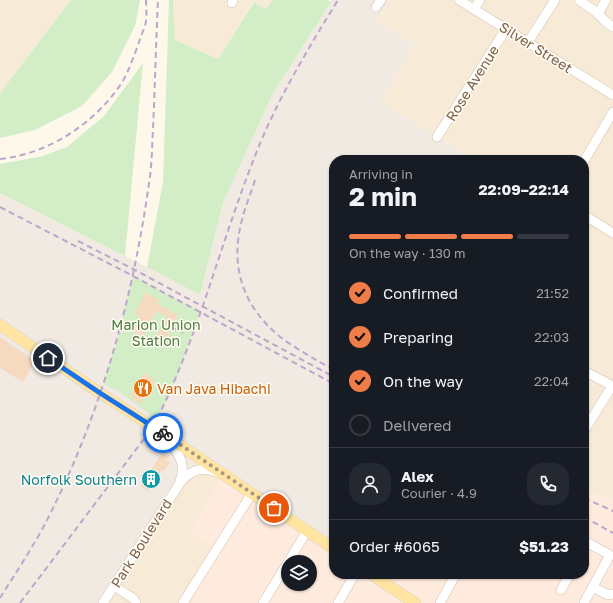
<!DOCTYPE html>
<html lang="en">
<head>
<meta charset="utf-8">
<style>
  body { margin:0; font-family:"Golos Text",sans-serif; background:#242831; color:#f1f3f6; height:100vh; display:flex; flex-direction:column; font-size:15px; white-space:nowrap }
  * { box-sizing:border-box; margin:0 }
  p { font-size:13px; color:#9ea1a6 }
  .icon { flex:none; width:22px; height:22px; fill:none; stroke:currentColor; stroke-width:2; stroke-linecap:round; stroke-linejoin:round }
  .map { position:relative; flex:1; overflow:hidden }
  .panel { position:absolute; left:329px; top:155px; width:260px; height:424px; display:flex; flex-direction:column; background:#171b24; border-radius:16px; box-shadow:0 1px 3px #0004 }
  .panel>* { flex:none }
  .tools { position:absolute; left:281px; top:555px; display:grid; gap:8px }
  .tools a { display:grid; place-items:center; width:36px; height:36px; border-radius:50%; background:#171b24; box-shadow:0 1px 3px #0004; font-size:20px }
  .pin { position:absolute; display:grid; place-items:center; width:34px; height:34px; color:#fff; margin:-17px; border:2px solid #fff; border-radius:50%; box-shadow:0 1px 4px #0007 }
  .courier { position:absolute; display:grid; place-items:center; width:40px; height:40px; margin:-20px; border:3px solid #1a73e8; border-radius:50%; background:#fff; color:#222; box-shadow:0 1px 5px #0007 }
  .summary em { font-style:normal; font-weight:700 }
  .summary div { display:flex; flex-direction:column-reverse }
  .summary { display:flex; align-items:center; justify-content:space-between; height:68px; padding:0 20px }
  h1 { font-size:26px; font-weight:700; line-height:30px }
  .bar { display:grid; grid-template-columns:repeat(4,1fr); gap:6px 4px; align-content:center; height:48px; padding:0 20px }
  .bar i { height:5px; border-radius:3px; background:#363941 }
  .bar .on { background:#f07d48 }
  .bar p { grid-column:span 4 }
  .line { display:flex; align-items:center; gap:10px; padding:0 20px; border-top:1px solid #363941 }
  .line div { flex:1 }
  .round { display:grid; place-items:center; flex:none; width:42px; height:42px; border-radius:16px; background:#242831 }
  ol { padding:0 20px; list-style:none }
  li { display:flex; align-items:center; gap:12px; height:44px }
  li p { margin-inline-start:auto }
  li .icon { padding:4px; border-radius:50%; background:#f07d48; color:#111; stroke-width:4 }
  li:last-child { color:#9ea1a6 }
  li i { width:22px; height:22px; border:2px solid #363941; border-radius:50% }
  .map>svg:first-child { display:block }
</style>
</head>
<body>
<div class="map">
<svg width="613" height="603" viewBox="0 0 613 603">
  <rect width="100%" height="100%" fill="#fef8eb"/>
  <g fill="#f7ebd8">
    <path d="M0,0H71L0,93Z"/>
    <path d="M173,0H272L266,9L253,2L218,59L174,40Z"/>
    <path d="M389,0H613V500L584,490V160H474L380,102L415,44L376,23Z"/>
    <path d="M196,456L223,474L216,549L186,598L195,603H102Z"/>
  </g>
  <path fill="#ffebde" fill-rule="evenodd" d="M223,474L334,549V574H584V490L613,500V603H195L186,598L216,549L190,532ZM288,562H310V584H288Z"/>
  <path fill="#f0eae3" d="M332,0H389L376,23L415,44L380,102L474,160H334V549L196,456L102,603H0V193L147,267L200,295L223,203L272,95Z"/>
  <g fill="#d3eec7">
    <path d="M71,0H140L135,26L112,72L82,106L35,130L0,138V93Z"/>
    <path d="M169,0H173L175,40L218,59L254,2L266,9L272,0H328L331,2L272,95L223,203L200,295L147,267L163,182Z"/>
    <path d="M143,63L125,256L0,193V164L43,156L67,147L104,116Z"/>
    <path d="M133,276L200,312L175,382L157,419L119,392L103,384L116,344Z"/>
  </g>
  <g fill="#f6dac0">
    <path d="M145,293L159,300L157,304L178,315L161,349L152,344L167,317L156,311L143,337L131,331L139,316L135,314Z"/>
    <path d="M0,337L35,361L23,382L0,368Z"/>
    <path d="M144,373L155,380L141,404L130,396Z"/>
    <path d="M162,453L168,457L166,460L170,463L164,471L162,470L148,491L141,486Z"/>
  </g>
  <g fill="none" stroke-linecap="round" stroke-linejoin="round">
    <g stroke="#d3c1ae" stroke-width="10">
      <g id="minor">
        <path d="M459,0L613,95"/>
        <path d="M579,0L596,12L606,22L613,27"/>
        <path d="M232,3L233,0"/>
        <path d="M376,7L381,0"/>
        <path d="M474,9L480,0"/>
        <path d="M598,14L606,0"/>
        <path d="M528,42L555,0"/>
        <path d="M437,137L506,29"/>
        <path d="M584,161L613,112"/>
        <path d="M584,215L613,233"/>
        <path d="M584,371L613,386"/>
        <path d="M584,431L612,386"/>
        <path d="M168,439C178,453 187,464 180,481"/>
        <path d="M114,586L134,599L136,603"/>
        <path d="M593,587L608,595L613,594"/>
        <path d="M561,590L570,574"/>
        <path d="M103,603L180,483C191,469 201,467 217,472"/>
        <path d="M183,603L252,493"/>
        <path d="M263,603L307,531"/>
        <path d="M338,603L355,574"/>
        <path d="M440,603L456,574"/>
        <path d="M584,603L610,555L588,543L584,549"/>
      </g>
    </g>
    <g stroke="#ddd6d0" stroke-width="12">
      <g id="major">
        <path d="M0,325L100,393L165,435L334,549"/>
        <path d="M371,574L415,603"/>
      </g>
    </g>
    <use href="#minor" stroke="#fff" stroke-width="9"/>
    <use href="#major" stroke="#ffe5a1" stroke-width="11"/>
    <g stroke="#bda6cb" stroke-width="2" stroke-dasharray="6 4" stroke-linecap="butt">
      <path d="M0,159C48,154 94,124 121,84C129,71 134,56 139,42C141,35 145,28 146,21C147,14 146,7 146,0"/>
      <path d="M255,180C251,193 245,207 242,220C229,268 244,309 283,339C298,350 315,359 332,369"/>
      <path d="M0,207L133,276L334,384"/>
      <path d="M78,241L135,270L334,377"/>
      <path d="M173,328L183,333"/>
      <path d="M584,498L613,511"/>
      <path d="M584,517L613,533"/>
      <path d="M0,598C15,574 33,547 46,522C101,415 134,296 150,176C152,161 152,145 153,129C155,86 156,43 158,0"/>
      <path d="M20,603L153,427C199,337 221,239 259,146C280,95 309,47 338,0"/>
    </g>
  </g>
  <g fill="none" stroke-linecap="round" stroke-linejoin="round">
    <path stroke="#aa9682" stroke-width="4" stroke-dasharray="0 7.2" d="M163,433L274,508"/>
    <path stroke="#1a73e8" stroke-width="5" d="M48,358L100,393L163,433"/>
  </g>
  <defs>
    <g id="restaurant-disc" transform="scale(1)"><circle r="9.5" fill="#e8710a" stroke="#fffbf3"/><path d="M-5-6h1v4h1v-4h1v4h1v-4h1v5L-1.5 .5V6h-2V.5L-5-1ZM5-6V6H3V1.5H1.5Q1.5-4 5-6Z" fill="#fff"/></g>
    <g id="building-disc" transform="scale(1)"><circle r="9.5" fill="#0f9aa8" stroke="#fffbf3"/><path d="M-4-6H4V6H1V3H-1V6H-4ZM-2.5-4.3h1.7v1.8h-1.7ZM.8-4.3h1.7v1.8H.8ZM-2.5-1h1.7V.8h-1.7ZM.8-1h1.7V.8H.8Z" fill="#fff"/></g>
  </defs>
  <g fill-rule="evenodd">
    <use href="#restaurant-disc" x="143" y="388"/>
    <use href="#building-disc" x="151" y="479"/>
  </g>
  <g text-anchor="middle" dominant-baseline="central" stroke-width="3" stroke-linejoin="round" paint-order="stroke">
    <g font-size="14" fill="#7d614a" stroke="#fffbf3">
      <text transform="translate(536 47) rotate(32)">Silver Street</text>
      <text transform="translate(472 83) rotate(-58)">Rose Avenue</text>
      <text transform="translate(141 543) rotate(-58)">Park Boulevard</text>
    </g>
    <g font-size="14" fill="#4b7d3e" stroke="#fffbf3">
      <text x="156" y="324">Marion Union<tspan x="156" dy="16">Station</tspan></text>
    </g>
    <g font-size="14" fill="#c56008" stroke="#fffbf3" text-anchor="start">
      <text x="157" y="388">Van Java Hibachi</text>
    </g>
    <g font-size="14" fill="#0d838f" stroke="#fffbf3" text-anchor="end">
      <text x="137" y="479">Norfolk Southern</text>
    </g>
  </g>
</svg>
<div class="tools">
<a><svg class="icon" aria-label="layers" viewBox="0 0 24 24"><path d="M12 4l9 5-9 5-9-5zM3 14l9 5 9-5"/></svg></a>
</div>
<div class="pin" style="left:274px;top:508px;background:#ea580c"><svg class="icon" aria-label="bag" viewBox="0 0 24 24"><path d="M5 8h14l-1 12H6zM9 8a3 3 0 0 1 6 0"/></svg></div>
<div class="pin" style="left:48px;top:358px;background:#1f2937"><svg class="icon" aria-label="home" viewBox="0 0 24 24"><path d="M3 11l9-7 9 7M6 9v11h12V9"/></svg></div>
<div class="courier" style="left:163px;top:433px"><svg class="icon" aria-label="bike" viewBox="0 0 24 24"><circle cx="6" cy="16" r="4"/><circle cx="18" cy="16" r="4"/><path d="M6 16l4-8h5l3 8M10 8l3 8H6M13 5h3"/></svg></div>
<section class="panel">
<div class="summary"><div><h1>2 min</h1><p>Arriving in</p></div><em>22:09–22:14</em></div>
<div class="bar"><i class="on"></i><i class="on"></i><i class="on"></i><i></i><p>On the way · 130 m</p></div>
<ol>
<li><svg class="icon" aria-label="check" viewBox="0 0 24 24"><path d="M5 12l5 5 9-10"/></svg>Confirmed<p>21:52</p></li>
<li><svg class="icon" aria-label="check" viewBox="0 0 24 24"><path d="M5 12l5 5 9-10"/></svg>Preparing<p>22:03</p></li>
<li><svg class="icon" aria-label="check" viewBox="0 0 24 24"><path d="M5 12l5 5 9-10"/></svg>On the way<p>22:04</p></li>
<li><i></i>Delivered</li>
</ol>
<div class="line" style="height:72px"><a class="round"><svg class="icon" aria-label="person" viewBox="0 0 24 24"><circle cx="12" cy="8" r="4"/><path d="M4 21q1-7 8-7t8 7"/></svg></a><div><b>Alex</b><p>Courier · 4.9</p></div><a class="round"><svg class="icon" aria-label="phone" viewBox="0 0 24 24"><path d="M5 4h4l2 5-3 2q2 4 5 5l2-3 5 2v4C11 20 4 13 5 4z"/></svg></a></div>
<div class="line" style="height:52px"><div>Order #6065</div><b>$51.23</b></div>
</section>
</div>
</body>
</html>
